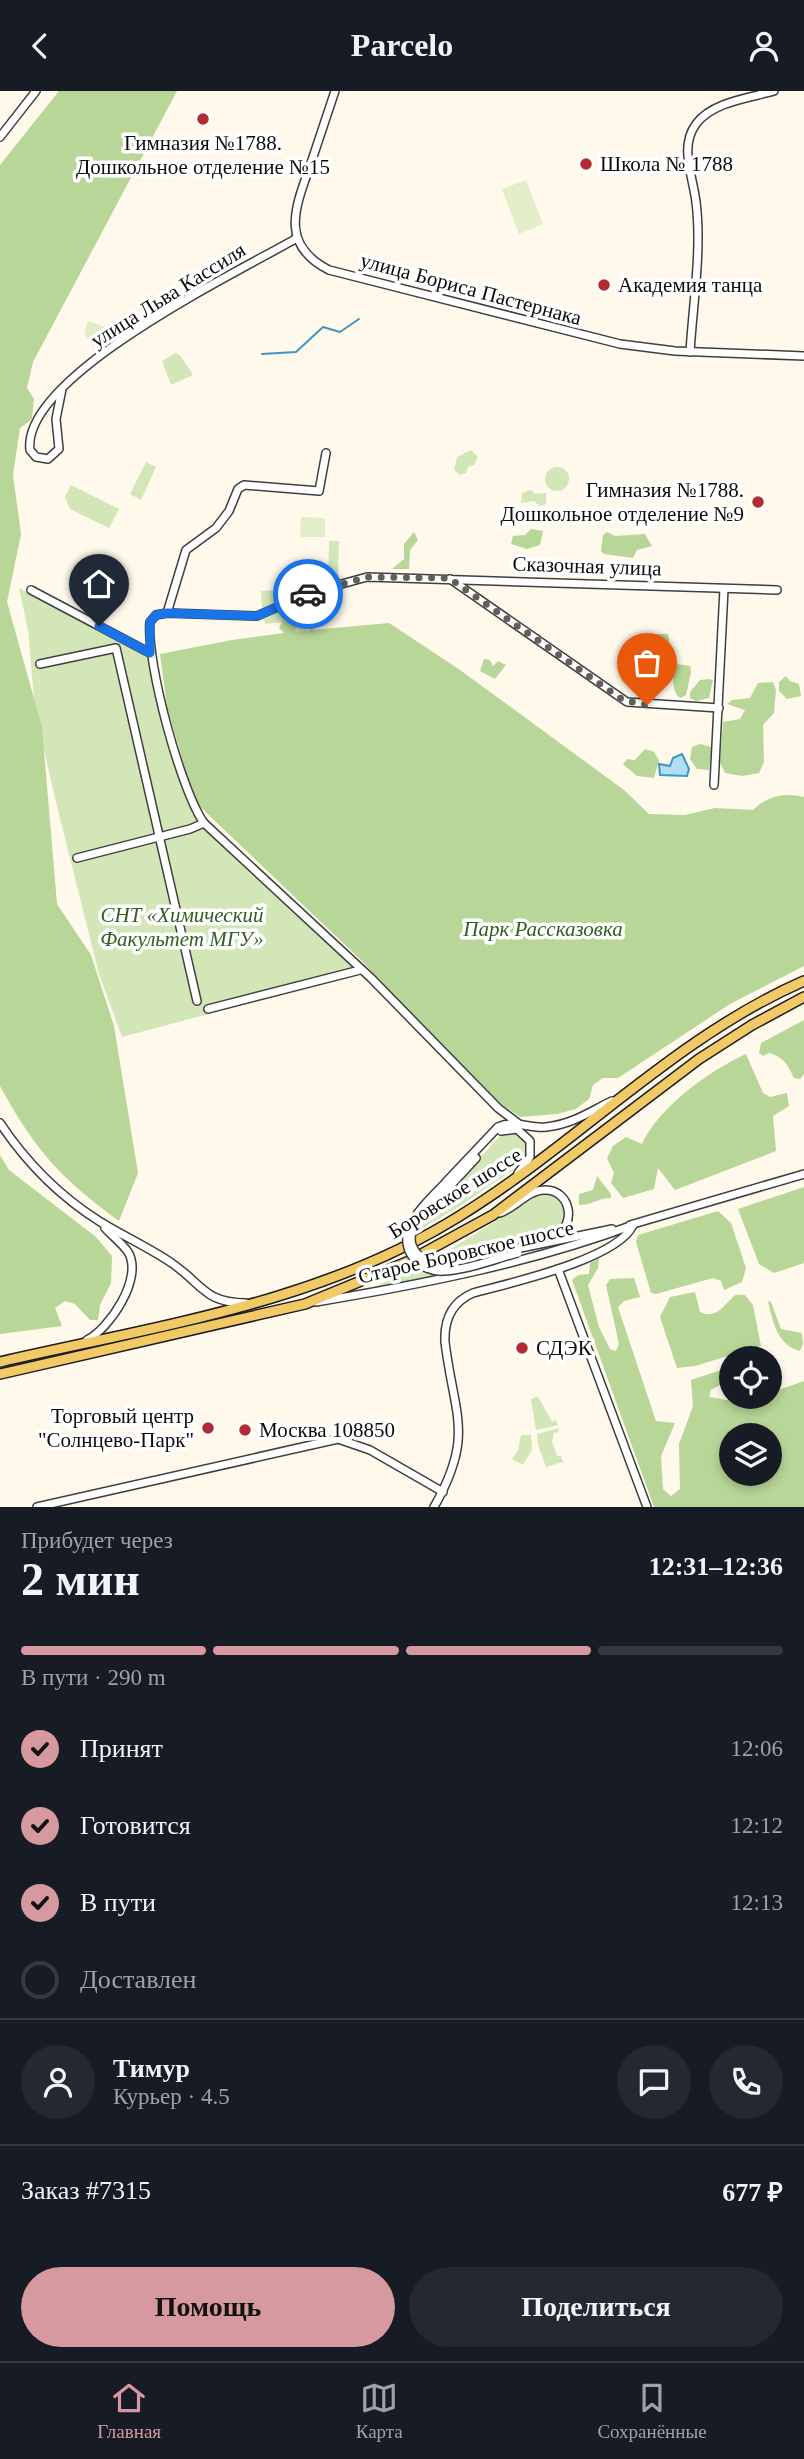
<!DOCTYPE html>
<html lang="ru">
<head>
<meta charset="utf-8">
<style>
  body { margin:0; font-family:Georgia,serif; background:#242831; color:#f1f3f6; height:100vh; display:flex; flex-direction:column; font-size:26px; white-space:nowrap }
  * { box-sizing:border-box; margin:0 }
  p { font-size:23px; color:#9ea1a6 }
  .icon { flex:none; width:38px; height:38px; fill:none; stroke:currentColor; stroke-width:2; stroke-linecap:round; stroke-linejoin:round }
  .map { position:relative; height:1416px; overflow:hidden }
  .sheet { display:flex; flex-direction:column; background:#171b24; flex:1 }
  .sheet>* { flex:none }
  .buttons { position:absolute; left:719px; top:1255px; display:grid; gap:14px }
  .buttons a { display:grid; place-items:center; width:63px; height:63px; border-radius:50%; background:#171b24; box-shadow:0 4px 10px #0003; font-size:35px }
  .pin { position:absolute; display:grid; place-items:center; width:60px; height:60px; color:#fff; margin:-72px -30px; border-radius:50% 50% 50% 0; rotate:-45deg; box-shadow:0 0 7px #0007 }
  .pin .icon { rotate:45deg }
  .courier { position:absolute; display:grid; place-items:center; width:70px; height:70px; margin:-35px; border:5px solid #1a73e8; border-radius:50%; background:#fff; color:#222; box-shadow:0 2px 9px #0007 }
  .overview em { font-style:normal; font-weight:700 }
  .overview div { display:flex; flex-direction:column-reverse }
  .overview { display:flex; align-items:center; justify-content:space-between; height:119px; padding:0 21px }
  h1 { font-size:46px; font-weight:700; line-height:52px }
  .bar { display:grid; grid-template-columns:repeat(4,1fr); gap:10px 7px; align-content:center; height:84px; padding:0 21px }
  .bar i { height:9px; border-radius:5px; background:#363941 }
  .bar .selected { background:#d699a0 }
  .bar p { grid-column:span 4 }
  .line { display:flex; align-items:center; gap:18px; padding:0 21px; border-top:2px solid #363941 }
  .line div { flex:1 }
  .round { display:grid; place-items:center; flex:none; width:74px; height:74px; border-radius:37px; background:#242831 }
  ol { padding:0 21px; list-style:none }
  li { display:flex; align-items:center; gap:21px; height:77px }
  li p { margin-inline-start:auto }
  li .icon { padding:7px; border-radius:50%; background:#d699a0; color:#111; stroke-width:4 }
  li:last-child { color:#9ea1a6 }
  li i { width:38px; height:38px; border:4px solid #363941; border-radius:50% }
  .primary-button { display:flex; gap:14px; margin-top:auto; padding:14px 21px }
  .primary-button a { flex:1; height:80px; border-radius:42px; background:#d699a0; color:#111; font-size:28px; font-weight:700; line-height:80px; text-align:center }
  .primary-button a+a { background:#242831; color:#f1f3f6 }
  header { display:flex; justify-content:space-between; align-items:center; height:91px; padding:0 21px; background:#171b24; font-size:32px; font-weight:700 }
  .menu { display:flex; justify-content:space-around; align-items:center; height:98px; border-top:2px solid #363941; background:#171b24; font-size:19px; color:#9ea1a6 }
  .menu a { display:grid; justify-items:center; gap:4px }
  .menu .selected { color:#d699a0 }
  .map>svg:first-child { display:block }
</style>
</head>
<body>
<header><svg class="icon" aria-label="back" viewBox="0 0 24 24"><path d="M15 5l-7 7 7 7"/></svg>Parcelo<svg class="icon" aria-label="person" viewBox="0 0 24 24"><circle cx="12" cy="8" r="4"/><path d="M4 21q1-7 8-7t8 7"/></svg></header>
<div class="map">
<svg width="804" height="1416" viewBox="0 0 804 1416">
  <rect width="100%" height="100%" fill="#fef9eb"/>
  <g fill="#d2e6b7">
    <path d="M175,262L180,264L193,284L171,294L162,270Z"/>
    <path d="M471,359L478,366L474,374L468,376L466,382L459,384L454,378L457,366Z"/>
    <path d="M146,371L156,376L141,409L130,403Z"/>
    <circle cx="557" cy="388" r="12"/>
    <path d="M71,394L119,418L109,437L70,418L65,406Z"/>
    <path d="M531,399L535,403L546,402V413L540,415L534,410L521,412L522,402Z"/>
    <path d="M329,450H339L338,489L328,492Z"/>
    <path d="M19,497L148,564L193,720L359,870L363,882L122,946L99,883L53,699L35,618L28,539Z"/>
    <path d="M292,498L293,506L262,518L261,500Z"/>
    <path d="M324,501L330,505L300,515L307,540L287,542L284,531L265,533L264,527Z"/>
    <path d="M516,1041L526,1047L529,1062L523,1072L460,1115L416,1141L424,1127L500,1045Z"/>
    <path d="M542,1102L555,1105L564,1114L562,1135L554,1143L445,1172L431,1170Z"/>
    <path d="M418,1176L449,1182L374,1196Z"/>
    <path d="M538,1305L552,1331L556,1329L558,1334L536,1339L531,1308Z"/>
    <path d="M559,1337L558,1342L554,1341L552,1351L557,1365H561L563,1371L546,1376L538,1354L537,1343Z"/>
    <path d="M521,1344H531L532,1359L523,1374L512,1368L518,1359Z"/>
  </g>
  <g fill="#b7d697" fill-rule="evenodd">
    <path d="M59,0H177L33,271L27,297L34,308L32,328L20,337L13,384L21,443L7,511L42,636L57,813L91,864L114,935L138,1082L119,1130C60,1087 35,1059 0,995V74Z"/>
    <path d="M531,438L543,440L540,454L527,458L511,453L513,445L525,444Z"/>
    <path d="M414,441L418,449L410,459L409,478H392L404,468V453Z"/>
    <path d="M607,441L615,445L645,443L652,455L637,459L633,467L604,463L601,460L603,444Z"/>
    <path d="M308,520L320,525L321,531L313,539L389,532L460,579L624,699L649,723L685,724L715,717L753,719C767,705 785,701 804,706V875L730,913L618,987H603L593,994L589,1008L576,1018L557,1023L520,1026L500,1012L431,945L362,870L194,710L167,615L160,563L232,549L284,542L279,537L283,529L297,534L295,541L311,539L307,537L303,523Z"/>
    <path d="M640,543H668L671,564C656,572 646,568 634,556Z"/>
    <path d="M484,568L490,569L493,575L498,570L506,574L495,588L480,580Z"/>
    <path d="M678,573L690,575L691,581L686,604L680,607C671,600 671,582 678,573Z"/>
    <path d="M786,585L790,590L799,593L801,605L787,608L779,600V591Z"/>
    <path d="M708,588L713,589L709,607L696,610L690,607V601L700,589Z"/>
    <path d="M773,591L776,599L774,622L763,634L764,671L759,682L742,685L725,682L720,672L723,631L740,628L745,619L727,613L732,609L750,607L758,592Z"/>
    <path d="M700,653L712,656L709,679L697,678L690,668L692,656Z"/>
    <path d="M645,658L654,661L659,669L654,687L637,685L623,673L627,668L635,669Z"/>
    <path d="M804,929V983L800,988L794,987C788,974 784,966 769,962L763,965L759,962L761,952Z"/>
    <path d="M746,963L763,1002L770,1006L787,1002L789,1015L773,1025L776,1060L675,1099L658,1077L654,1098L623,1107L611,1092L614,1082L607,1067L613,1055L626,1046L642,1053C658,1017 710,979 746,963Z"/>
    <path d="M0,1064L9,1079L96,1146L112,1165L111,1192L100,1214L98,1229H90L75,1213L65,1210L55,1217L62,1235L0,1243Z"/>
    <path d="M597,1085L611,1103V1107C599,1107 592,1114 579,1114V1103L593,1099Z"/>
    <path d="M804,1096V1172L774,1182L759,1173L738,1118Z"/>
    <path d="M718,1120L731,1132L746,1177L742,1191L724,1199L721,1190L713,1187L656,1203L651,1202L636,1151L638,1144Z"/>
    <path d="M599,1168L598,1177L588,1194L599,1236L610,1258L616,1260L619,1253L606,1194L610,1188L634,1187L640,1206L624,1210L618,1216L656,1330L675,1332L661,1365L663,1398L671,1405L680,1398L679,1353L693,1315L691,1289L721,1279L731,1288L711,1299L709,1306L733,1310L770,1306V1302L804,1290V1416H654L572,1189L578,1184L589,1183L590,1172ZM770,1344V1382H732V1344Z"/>
    <path d="M695,1201L700,1221C716,1229 724,1214 735,1204H745L753,1214L761,1255L695,1275L677,1277L660,1226L670,1206Z"/>
    <path d="M768,1210L771,1211L781,1238L802,1242L803,1253L800,1260C777,1254 773,1231 768,1210Z"/>
  </g>
  <g fill="#e3eec8">
    <path d="M526,89L543,133L519,143L502,98Z"/>
    <path d="M88,230L112,238L110,244L94,256L84,243Z"/>
    <path d="M301,426L325,427V446H300Z"/>
  </g>
  <path fill="#b2def3" stroke="#3d96c6" stroke-width="2" d="M682,663L689,678L687,685L660,684L659,673L670,675L673,667Z"/>
  <g fill="none" stroke-linecap="round" stroke-linejoin="round">
    <path stroke="#3d96c6" stroke-width="2" d="M262,263L296,261L323,236L340,241L359,228"/>
    <g stroke="#3f3f3f" stroke-width="10">
      <g id="minor">
        <path d="M335,0C327,24 319,48 311,72C296,115 278,153 329,179L620,253L675,260L804,265"/>
        <path d="M0,46L36,0"/>
        <path d="M690,261C693,212 702,159 696,111C693,85 679,56 696,33C712,11 749,7 774,0"/>
        <path d="M62,298L56,328L59,358L48,368L36,366L30,359C21,285 240,180 297,147"/>
        <path d="M450,488L627,611L719,617"/>
        <path d="M31,499L150,562"/>
        <path d="M167,522L186,459L216,437L229,420L238,398L244,394L319,400L326,362"/>
        <path d="M40,573L116,557L197,910"/>
        <path d="M714,694L724,498"/>
        <path d="M77,767L190,738L204,732"/>
        <path d="M208,918L360,879"/>
        <path d="M0,1032C26,1071 58,1104 99,1130C123,1145 150,1157 173,1173C203,1194 205,1212 246,1212"/>
        <path d="M519,1033L498,1017L371,887L204,732C181,700 146,571 150,531L156,524L167,522L257,525L309,502L367,486L777,499"/>
        <path d="M501,1040L517,1038L530,1050V1066L518,1082"/>
        <path d="M446,1091L498,1036C514,1028 529,1038 546,1036C573,1033 589,1021 612,1010"/>
        <path d="M450,1095L476,1067"/>
        <path d="M500,1122C514,1117 529,1099 544,1099C571,1098 577,1134 555,1145"/>
        <path d="M630,1134L804,1083"/>
        <path d="M516,1158L612,1138"/>
        <path d="M558,1178L647,1416"/>
        <path d="M316,1211C423,1193 531,1172 633,1134"/>
        <path d="M87,1249C109,1238 144,1187 128,1161C122,1152 112,1145 105,1137"/>
        <path d="M37,1416L338,1348L370,1359L443,1401"/>
        <path d="M434,1416C475,1344 454,1325 445,1251C444,1229 452,1211 473,1202C510,1192 618,1168 633,1134"/>
      </g>
    </g>
    <g stroke="#1d1d1d" stroke-width="12">
      <g id="major">
        <path d="M0,1271C156,1235 320,1212 458,1126C577,1053 675,946 804,890"/>
        <path d="M0,1283L305,1213L407,1171L493,1124L699,968L752,934L804,906"/>
      </g>
    </g>
    <use href="#minor" stroke="#fff" stroke-width="7"/>
    <use href="#major" stroke="#f2c967" stroke-width="9"/>
    <g stroke="#3f3f3f" stroke-width="10" stroke-linecap="butt">
      <g id="minor-bridge">
        <path d="M446,1091C429,1110 391,1139 414,1168C421,1176 433,1181 443,1180C468,1179 494,1168 518,1162"/>
        <path d="M450,1095C439,1107 424,1119 416,1133C399,1160 431,1179 455,1173"/>
      </g>
    </g>
    <use href="#minor-bridge" stroke="#fff" stroke-width="7"/>
  </g>
  <g fill="none" stroke-linecap="round" stroke-linejoin="round">
    <path stroke="#615f5a" stroke-width="7" stroke-dasharray="0 12.6" d="M308,503L367,486L449,487L623,609L647,614"/>
    <path stroke="#1a73e8" stroke-width="9" d="M99,535L150,562V531L156,524L167,522L257,525L308,503"/>
  </g>
  <g fill="#b42b38" stroke="#fff" stroke-width="2.5">
    <circle cx="203" cy="28" r="7"/>
    <circle cx="586" cy="73" r="7"/>
    <circle cx="604" cy="194" r="7"/>
    <circle cx="758" cy="411" r="7"/>
    <circle cx="522" cy="1257" r="7"/>
    <circle cx="208" cy="1337" r="7"/>
    <circle cx="245" cy="1339" r="7"/>
  </g>
  <g text-anchor="middle" dominant-baseline="central" stroke-width="7" stroke-linejoin="round" paint-order="stroke">
    <g font-size="21" fill="#0c0c0c" stroke="#fff" text-anchor="start">
      <text x="203" y="52" text-anchor="middle">Гимназия №1788.<tspan x="203" dy="24">Дошкольное отделение №15</tspan></text>
      <text x="600" y="73">Школа № 1788</text>
      <text x="618" y="194">Академия танца</text>
      <text x="744" y="399" text-anchor="end">Гимназия №1788.<tspan x="744" dy="24">Дошкольное отделение №9</tspan></text>
      <text x="536" y="1257">СДЭК</text>
      <text x="194" y="1325" text-anchor="end">Торговый центр<tspan x="194" dy="24">"Солнцево-Парк"</tspan></text>
      <text x="259" y="1339">Москва 108850</text>
    </g>
    <g font-size="21" fill="#0c0c0c" stroke="#fff">
      <text transform="translate(471 198) rotate(15)">улица Бориса Пастернака</text>
      <text transform="translate(168 204) rotate(-32)">улица Льва Кассиля</text>
      <text transform="translate(587 475) rotate(2)">Сказочная улица</text>
      <text transform="translate(455 1102) rotate(-32)">Боровское шоссе</text>
      <text transform="translate(466 1161) rotate(-13)">Старое Боровское шоссе</text>
    </g>
    <g font-size="21" font-style="italic" fill="#305f20" stroke="#fff">
      <text x="182" y="824">СНТ «Химический<tspan x="182" dy="24">Факультет МГУ»</tspan></text>
      <text x="543" y="838">Парк Рассказовка</text>
    </g>
  </g>
</svg>
<div class="buttons">
<a><svg class="icon" aria-label="locate" viewBox="0 0 24 24"><circle cx="12" cy="12" r="6"/><path d="M12 2v4M12 18v4M2 12h4M18 12h4"/></svg></a>
<a><svg class="icon" aria-label="layers" viewBox="0 0 24 24"><path d="M12 4l9 5-9 5-9-5zM3 14l9 5 9-5"/></svg></a>
</div>
<div class="pin" style="left:647px;top:614px;background:#ea580c"><svg class="icon" aria-label="bag" viewBox="0 0 24 24"><path d="M5 8h14l-1 12H6zM9 8a3 3 0 0 1 6 0"/></svg></div>
<div class="pin" style="left:99px;top:535px;background:#1f2937"><svg class="icon" aria-label="home" viewBox="0 0 24 24"><path d="M3 11l9-7 9 7M6 9v11h12V9"/></svg></div>
<div class="courier" style="left:308px;top:503px"><svg class="icon" aria-label="car" viewBox="0 0 24 24"><path d="M5 17H2v-5l4-1 3-4h7l3 4 3 1v5h-3M9 17h6M6 11h13"/><circle cx="7" cy="17" r="2"/><circle cx="17" cy="17" r="2"/></svg></div>
</div>
<section class="sheet">
<div class="overview"><div><h1>2 мин</h1><p>Прибудет через</p></div><em>12:31–12:36</em></div>
<div class="bar"><i class="selected"></i><i class="selected"></i><i class="selected"></i><i></i><p>В пути · 290 m</p></div>
<ol>
<li><svg class="icon" aria-label="check" viewBox="0 0 24 24"><path d="M5 12l5 5 9-10"/></svg>Принят<p>12:06</p></li>
<li><svg class="icon" aria-label="check" viewBox="0 0 24 24"><path d="M5 12l5 5 9-10"/></svg>Готовится<p>12:12</p></li>
<li><svg class="icon" aria-label="check" viewBox="0 0 24 24"><path d="M5 12l5 5 9-10"/></svg>В пути<p>12:13</p></li>
<li><i></i>Доставлен</li>
</ol>
<div class="line" style="height:126px"><a class="round"><svg class="icon" aria-label="person" viewBox="0 0 24 24"><circle cx="12" cy="8" r="4"/><path d="M4 21q1-7 8-7t8 7"/></svg></a><div><b>Тимур</b><p>Курьер · 4.5</p></div><a class="round"><svg class="icon" aria-label="chat" viewBox="0 0 24 24"><path d="M4 5h16v11H9l-5 4z"/></svg></a><a class="round"><svg class="icon" aria-label="phone" viewBox="0 0 24 24"><path d="M5 4h4l2 5-3 2q2 4 5 5l2-3 5 2v4C11 20 4 13 5 4z"/></svg></a></div>
<div class="line" style="height:91px"><div>Заказ #7315</div><b>677 ₽</b></div>
<div class="primary-button"><a>Помощь</a><a>Поделиться</a></div>
</section>
<nav class="menu">
<a class="selected"><svg class="icon" aria-label="home" viewBox="0 0 24 24"><path d="M3 11l9-7 9 7M6 9v11h12V9"/></svg>Главная</a>
<a><svg class="icon" aria-label="map" viewBox="0 0 24 24"><path d="M3 6l6-2 6 2 6-2v14l-6 2-6-2-6 2zM9 4v14M15 6v14"/></svg>Карта</a>
<a><svg class="icon" aria-label="saved" viewBox="0 0 24 24"><path d="M7 4h10v16l-5-4-5 4z"/></svg>Сохранённые</a>
</nav>
</body>
</html>
